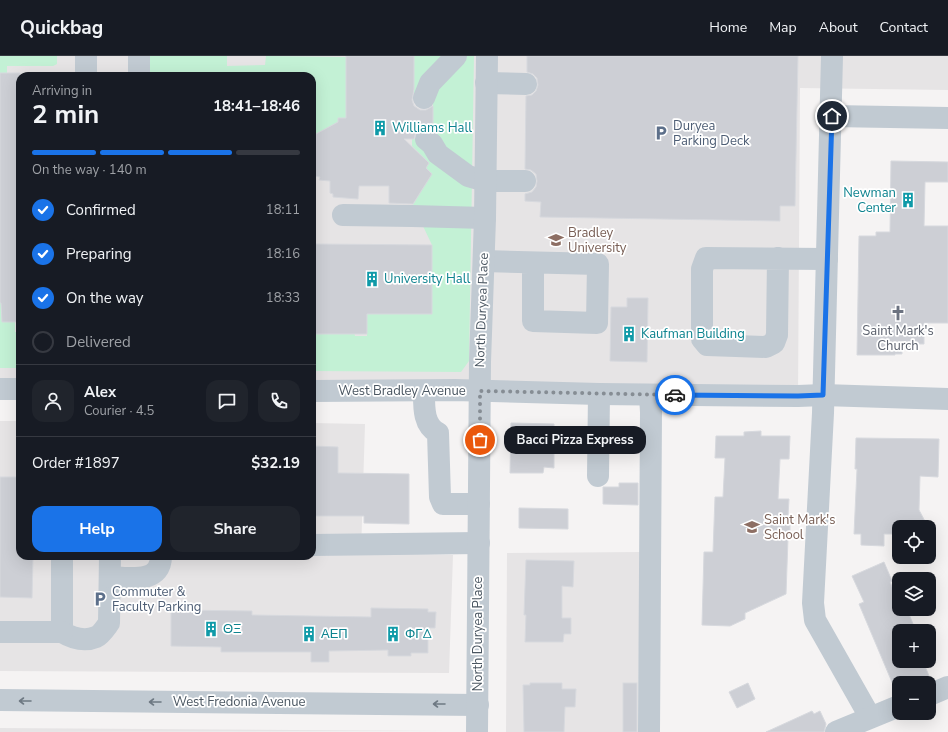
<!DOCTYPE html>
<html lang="en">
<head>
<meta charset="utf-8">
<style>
  body { margin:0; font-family:"Nunito Sans",sans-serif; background:#20242c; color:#f1f3f6; height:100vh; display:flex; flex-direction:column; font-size:15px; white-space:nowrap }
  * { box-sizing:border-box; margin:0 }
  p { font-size:13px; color:#9ea1a6 }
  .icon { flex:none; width:22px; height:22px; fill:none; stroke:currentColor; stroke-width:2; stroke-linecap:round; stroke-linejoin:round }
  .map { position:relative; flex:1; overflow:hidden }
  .drawer { position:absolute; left:16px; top:16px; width:300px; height:488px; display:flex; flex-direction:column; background:#171b24; border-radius:12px; box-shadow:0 4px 16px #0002 }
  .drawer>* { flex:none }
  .buttons { position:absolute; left:892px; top:464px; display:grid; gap:8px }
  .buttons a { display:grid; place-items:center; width:44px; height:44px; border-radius:8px; background:#171b24; box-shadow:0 4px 16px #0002; font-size:20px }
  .pin { position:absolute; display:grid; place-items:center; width:34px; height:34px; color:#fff; margin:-17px; border:2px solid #fff; border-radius:50%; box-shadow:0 1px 4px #0007 }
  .courier { position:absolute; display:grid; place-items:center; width:40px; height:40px; margin:-20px; border:3px solid #1a73e8; border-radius:50%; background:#fff; color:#222; box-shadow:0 1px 5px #0007 }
  .bubble { position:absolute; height:28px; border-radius:12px; background:#171b24; box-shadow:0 4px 16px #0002; font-size:13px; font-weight:700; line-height:28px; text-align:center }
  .overview em { font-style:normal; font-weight:700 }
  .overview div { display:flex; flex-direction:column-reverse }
  .overview { display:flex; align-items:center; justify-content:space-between; height:68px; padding:0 16px }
  h1 { font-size:26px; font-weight:700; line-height:30px }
  .bar { display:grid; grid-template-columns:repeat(4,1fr); gap:6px 4px; align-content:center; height:48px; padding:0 16px }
  .bar i { height:5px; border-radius:3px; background:#363941 }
  .bar .selected { background:#1a73e8 }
  .bar p { grid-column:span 4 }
  .line { display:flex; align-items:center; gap:10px; padding:0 16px; border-top:1px solid #363941 }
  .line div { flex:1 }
  .round { display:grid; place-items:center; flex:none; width:42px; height:42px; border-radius:12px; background:#20242c }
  ol { padding:0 16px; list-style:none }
  li { display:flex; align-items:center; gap:12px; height:44px }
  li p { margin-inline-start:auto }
  li .icon { padding:4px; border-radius:50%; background:#1a73e8; color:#fff; stroke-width:4 }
  li:last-child { color:#9ea1a6 }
  li i { width:22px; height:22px; border:2px solid #363941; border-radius:50% }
  .action { display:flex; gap:8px; margin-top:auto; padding:8px 16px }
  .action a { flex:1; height:46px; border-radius:12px; background:#1a73e8; color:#fff; font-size:16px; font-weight:700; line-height:46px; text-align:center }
  .action a+a { background:#20242c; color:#f1f3f6 }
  header { display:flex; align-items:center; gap:24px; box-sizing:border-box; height:56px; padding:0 20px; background:#171b24; border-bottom:1px solid #363941 }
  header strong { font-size:19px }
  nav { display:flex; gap:22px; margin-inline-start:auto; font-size:14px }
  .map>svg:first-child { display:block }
</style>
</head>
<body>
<header>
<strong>Quickbag</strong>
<nav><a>Home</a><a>Map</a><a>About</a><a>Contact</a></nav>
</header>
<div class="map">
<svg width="948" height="676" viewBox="0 0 948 676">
  <rect width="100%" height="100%" fill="#f5f3f3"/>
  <g fill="#e6e4e5">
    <path d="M0,0H948V34L800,32L798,340L312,335V20H20V333H0Z"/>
    <path d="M0,365H20V500H312V367L365,368L361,497L453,499L449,617L0,615Z"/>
    <path d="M640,496L638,676H506L507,497Z"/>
    <path d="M0,672L447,675L0,676Z"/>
  </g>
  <g fill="#c3f1d5">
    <path d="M0,0H57V8L53,10H7V17H0Z"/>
    <path d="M148,0H227V10L265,9L266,0L346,1V62H338V66L316,78L315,120L313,141H312V20H148Z"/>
    <path d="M414,0H474L469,305L461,316L312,315V278L354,275L355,280H367V258H432V189L413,149L431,118L426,112L429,107L412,90V83L433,82V43L414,42Z"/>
    <path d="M0,247H1L2,265L15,266V276H20V312H0Z"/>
  </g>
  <g fill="#cdcfd5" stroke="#d7d9de">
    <path d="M346,0H414V33L412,44L414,50L420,54H426L433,50V73L428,71H422L416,75L414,83H404L429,107L426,112L432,118L413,148L389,147V130H359L358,143L333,141V138L330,137V125L319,124L320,121L315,120L316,78L338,66V62H346Z"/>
    <path d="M527,0H798L795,150H780V165L540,161L541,146L525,145V138L532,136L536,131L537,125L536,118L531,114L525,113L526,40L532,39L536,35L538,29L537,22L533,18L527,16Z"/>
    <path d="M0,17H20V266H2L1,247H0Z"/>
    <path d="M891,105L948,106V126H925L924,170H948V267H924V288H914V293H902V298H895V299H857L859,180H876V176H890Z"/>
    <path d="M312,188L432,189V258H367V278H312Z"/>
    <path d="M627,242H648L647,306L610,305L611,251H627Z"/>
    <path d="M511,367L554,368V412L544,411L543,417H510Z"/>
    <path d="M761,375V380H790L789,403H780L778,443H789L788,460H790V482H788L786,538L745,557V563L730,570L702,569L704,496H713L715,441H723L725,402H715L716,380H744V376Z"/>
    <path d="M856,382L939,383L938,421L920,420L919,454L928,471H893V478H884V490L861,489V478H854L857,413H855Z"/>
    <path d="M312,390L338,391V417L409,418V468L364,467V460H312Z"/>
    <path d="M0,421H20V500H33L32,542L0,541Z"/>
    <path d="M619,427H638V449L603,448V431H619Z"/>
    <path d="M519,452L568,453V473L519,472Z"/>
    <path d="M526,504L574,505L573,531L562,530V562H571V578H564L563,586H525L526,559H524Z"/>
    <path d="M884,506L892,525L890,526L899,547V553H902L904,557L908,556L916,575H899V605H923L931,625L925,627H899V638H897L859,548L864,546L852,520Z"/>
    <path d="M371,552L428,553V556H436L435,572H428V597H411V600H388V594L329,595V606H311V596H221V591L171,590V554L252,555V559L371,561Z"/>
    <path d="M530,627H562V633H576L575,651H565L564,676H524L523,629H530Z"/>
    <rect x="623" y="627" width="14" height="49"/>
    <path d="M748,627L755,643L737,652L729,636Z"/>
    <path d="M812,655L814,658L820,655L826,668L824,676H766Z"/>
  </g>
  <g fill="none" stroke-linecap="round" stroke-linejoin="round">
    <g stroke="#c1cad2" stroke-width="22">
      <path d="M86,0V20"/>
      <path d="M832,0L823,357L813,547L815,564L870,661"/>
      <path d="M139,20V0"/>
      <path d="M486,27L526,28"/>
      <path d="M424,42L430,27L456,0"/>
      <path d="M832,60L948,62"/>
      <path d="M426,83L432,88L438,98L468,120L485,125H525"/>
      <path d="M343,159L412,160L485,162"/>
      <path d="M778,202L777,279L774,287L766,291L707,289L702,283V213L706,202L827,203"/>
      <path d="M484,205L598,208L597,267L533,265V207"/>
      <path d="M0,333H20"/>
      <path d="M312,335L455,334L599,338L798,340L823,339L948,343"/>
      <path d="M424,335C424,351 423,369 438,377L440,441L443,448H479"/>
      <path d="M598,420L599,338"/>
      <path d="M312,489L479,487"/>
      <path d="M62,500V576C72,582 84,586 96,581C101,579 106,571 109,567L110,500"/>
      <path d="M110,521C129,522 161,528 161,500"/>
      <path d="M0,576H62"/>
      <path d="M929,639L948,631"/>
      <path d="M0,644L478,649"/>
      <path d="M477,676L480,306L485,162L487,0"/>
      <path d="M649,676L651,356L650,339"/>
      <path d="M836,676L899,650"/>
    </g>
  </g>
  <defs><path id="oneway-shaft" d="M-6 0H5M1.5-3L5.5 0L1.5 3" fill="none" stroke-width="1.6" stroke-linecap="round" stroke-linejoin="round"/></defs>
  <g stroke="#6e7983">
    <use href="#oneway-shaft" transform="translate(25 645) rotate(-180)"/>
    <use href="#oneway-shaft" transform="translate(155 646) rotate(-180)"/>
    <use href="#oneway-shaft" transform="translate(439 648) rotate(-180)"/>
  </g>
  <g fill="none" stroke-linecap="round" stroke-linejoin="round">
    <path stroke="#868d94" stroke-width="4" stroke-dasharray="0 7.2" d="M480,384V335L675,339"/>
    <path stroke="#1a73e8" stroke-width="5" d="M675,339L798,340L823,339L832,60"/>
  </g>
  <defs>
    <g id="building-bare" transform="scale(1.2)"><path d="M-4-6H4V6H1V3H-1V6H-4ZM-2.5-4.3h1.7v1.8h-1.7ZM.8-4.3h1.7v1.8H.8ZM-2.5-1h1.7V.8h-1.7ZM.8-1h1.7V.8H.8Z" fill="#0f9aa8" stroke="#fff" stroke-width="2.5" paint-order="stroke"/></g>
    <g id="parking-bare" transform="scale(1.2)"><path d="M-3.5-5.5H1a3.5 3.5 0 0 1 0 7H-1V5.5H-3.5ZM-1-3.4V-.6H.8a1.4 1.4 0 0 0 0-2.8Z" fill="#5c6f8a" stroke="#fff" stroke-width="2.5" paint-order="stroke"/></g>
    <g id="university-bare" transform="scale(1.2)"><path d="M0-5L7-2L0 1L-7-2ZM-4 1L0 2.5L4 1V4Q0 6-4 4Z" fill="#8d6e63" stroke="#fff" stroke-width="2.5" paint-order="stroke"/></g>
    <g id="church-bare" transform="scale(1.2)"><path d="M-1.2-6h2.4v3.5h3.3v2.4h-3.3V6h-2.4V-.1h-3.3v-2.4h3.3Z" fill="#6b7280" stroke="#fff" stroke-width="2.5" paint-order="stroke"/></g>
    <g id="school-bare" transform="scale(1.2)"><path d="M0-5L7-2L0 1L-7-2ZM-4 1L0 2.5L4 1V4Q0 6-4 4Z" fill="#8d6e63" stroke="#fff" stroke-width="2.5" paint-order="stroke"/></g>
  </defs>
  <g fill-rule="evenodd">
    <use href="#building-bare" x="380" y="72"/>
    <use href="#parking-bare" x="661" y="77"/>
    <use href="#building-bare" x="908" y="144"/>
    <use href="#university-bare" x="556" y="184"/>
    <use href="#building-bare" x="372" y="223"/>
    <use href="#church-bare" x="898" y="257"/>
    <use href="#building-bare" x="629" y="278"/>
    <use href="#school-bare" x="752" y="471"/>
    <use href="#parking-bare" x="100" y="543"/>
    <use href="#building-bare" x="211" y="573"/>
    <use href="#building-bare" x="309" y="578"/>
    <use href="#building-bare" x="393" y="578"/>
  </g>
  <g text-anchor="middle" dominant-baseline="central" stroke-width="3.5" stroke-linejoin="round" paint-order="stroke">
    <g font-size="13" fill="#4e5e75" stroke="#fff" text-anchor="start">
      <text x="673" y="70">Duryea<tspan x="673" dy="15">Parking Deck</tspan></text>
      <text x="112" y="536">Commuter &amp;<tspan x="112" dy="15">Faculty Parking</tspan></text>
    </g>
    <g font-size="13" fill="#0d838f" stroke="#fff" text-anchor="start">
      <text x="392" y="72">Williams Hall</text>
      <text x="896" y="137" text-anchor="end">Newman<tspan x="896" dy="15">Center</tspan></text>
      <text x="384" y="223">University Hall</text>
      <text x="641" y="278">Kaufman Building</text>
      <text x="223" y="573">ΘΞ</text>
      <text x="321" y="578">ΑΕΠ</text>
      <text x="405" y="578">ΦΓΔ</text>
    </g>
    <g font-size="13" fill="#785e54" stroke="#fff" text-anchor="start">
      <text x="568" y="177">Bradley<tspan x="568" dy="15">University</tspan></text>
      <text x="764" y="464">Saint Mark's<tspan x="764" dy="15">School</tspan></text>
    </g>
    <g font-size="13" fill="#4a5661" stroke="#fff">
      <text transform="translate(482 254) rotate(-88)">North Duryea Place</text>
      <text x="402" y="335">West Bradley Avenue</text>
      <text transform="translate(478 578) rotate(-90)">North Duryea Place</text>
      <text x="239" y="646">West Fredonia Avenue</text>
    </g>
    <g font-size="13" fill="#5b616d" stroke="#fff">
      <text x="898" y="275">Saint Mark's<tspan x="898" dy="15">Church</tspan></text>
    </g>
  </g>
</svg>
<div class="buttons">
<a><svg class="icon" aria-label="locate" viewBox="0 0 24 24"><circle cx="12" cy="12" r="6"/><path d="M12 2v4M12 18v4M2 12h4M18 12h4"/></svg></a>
<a><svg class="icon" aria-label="layers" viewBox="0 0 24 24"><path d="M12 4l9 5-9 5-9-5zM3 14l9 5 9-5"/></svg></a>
<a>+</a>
<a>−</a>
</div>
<div class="pin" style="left:480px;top:384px;background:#ea580c"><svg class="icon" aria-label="bag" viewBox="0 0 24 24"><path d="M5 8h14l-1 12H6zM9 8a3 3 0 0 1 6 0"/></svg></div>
<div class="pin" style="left:832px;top:60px;background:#1f2937"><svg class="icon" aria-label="home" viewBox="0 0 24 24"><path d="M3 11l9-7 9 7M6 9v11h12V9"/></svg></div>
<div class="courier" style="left:675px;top:339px"><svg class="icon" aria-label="car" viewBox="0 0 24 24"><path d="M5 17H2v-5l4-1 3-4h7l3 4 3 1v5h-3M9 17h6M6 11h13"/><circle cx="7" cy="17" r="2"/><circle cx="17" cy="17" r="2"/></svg></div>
<div class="bubble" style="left:504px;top:370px;width:142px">Bacci Pizza Express</div>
<section class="drawer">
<div class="overview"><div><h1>2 min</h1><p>Arriving in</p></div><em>18:41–18:46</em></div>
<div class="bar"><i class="selected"></i><i class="selected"></i><i class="selected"></i><i></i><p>On the way · 140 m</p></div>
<ol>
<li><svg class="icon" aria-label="check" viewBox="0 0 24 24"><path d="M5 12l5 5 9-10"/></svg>Confirmed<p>18:11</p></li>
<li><svg class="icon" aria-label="check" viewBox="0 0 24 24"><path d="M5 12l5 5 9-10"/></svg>Preparing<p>18:16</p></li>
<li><svg class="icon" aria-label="check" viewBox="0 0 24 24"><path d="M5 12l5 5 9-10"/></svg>On the way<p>18:33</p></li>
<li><i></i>Delivered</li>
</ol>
<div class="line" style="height:72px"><a class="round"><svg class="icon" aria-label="person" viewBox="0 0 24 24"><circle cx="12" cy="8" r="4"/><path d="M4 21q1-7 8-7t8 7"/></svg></a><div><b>Alex</b><p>Courier · 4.5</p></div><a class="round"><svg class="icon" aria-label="chat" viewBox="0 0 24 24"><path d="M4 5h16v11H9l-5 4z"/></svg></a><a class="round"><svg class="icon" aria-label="phone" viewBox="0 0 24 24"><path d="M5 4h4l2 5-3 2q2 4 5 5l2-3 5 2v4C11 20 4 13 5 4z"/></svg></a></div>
<div class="line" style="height:52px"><div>Order #1897</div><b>$32.19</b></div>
<div class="action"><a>Help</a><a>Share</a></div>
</section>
</div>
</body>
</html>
